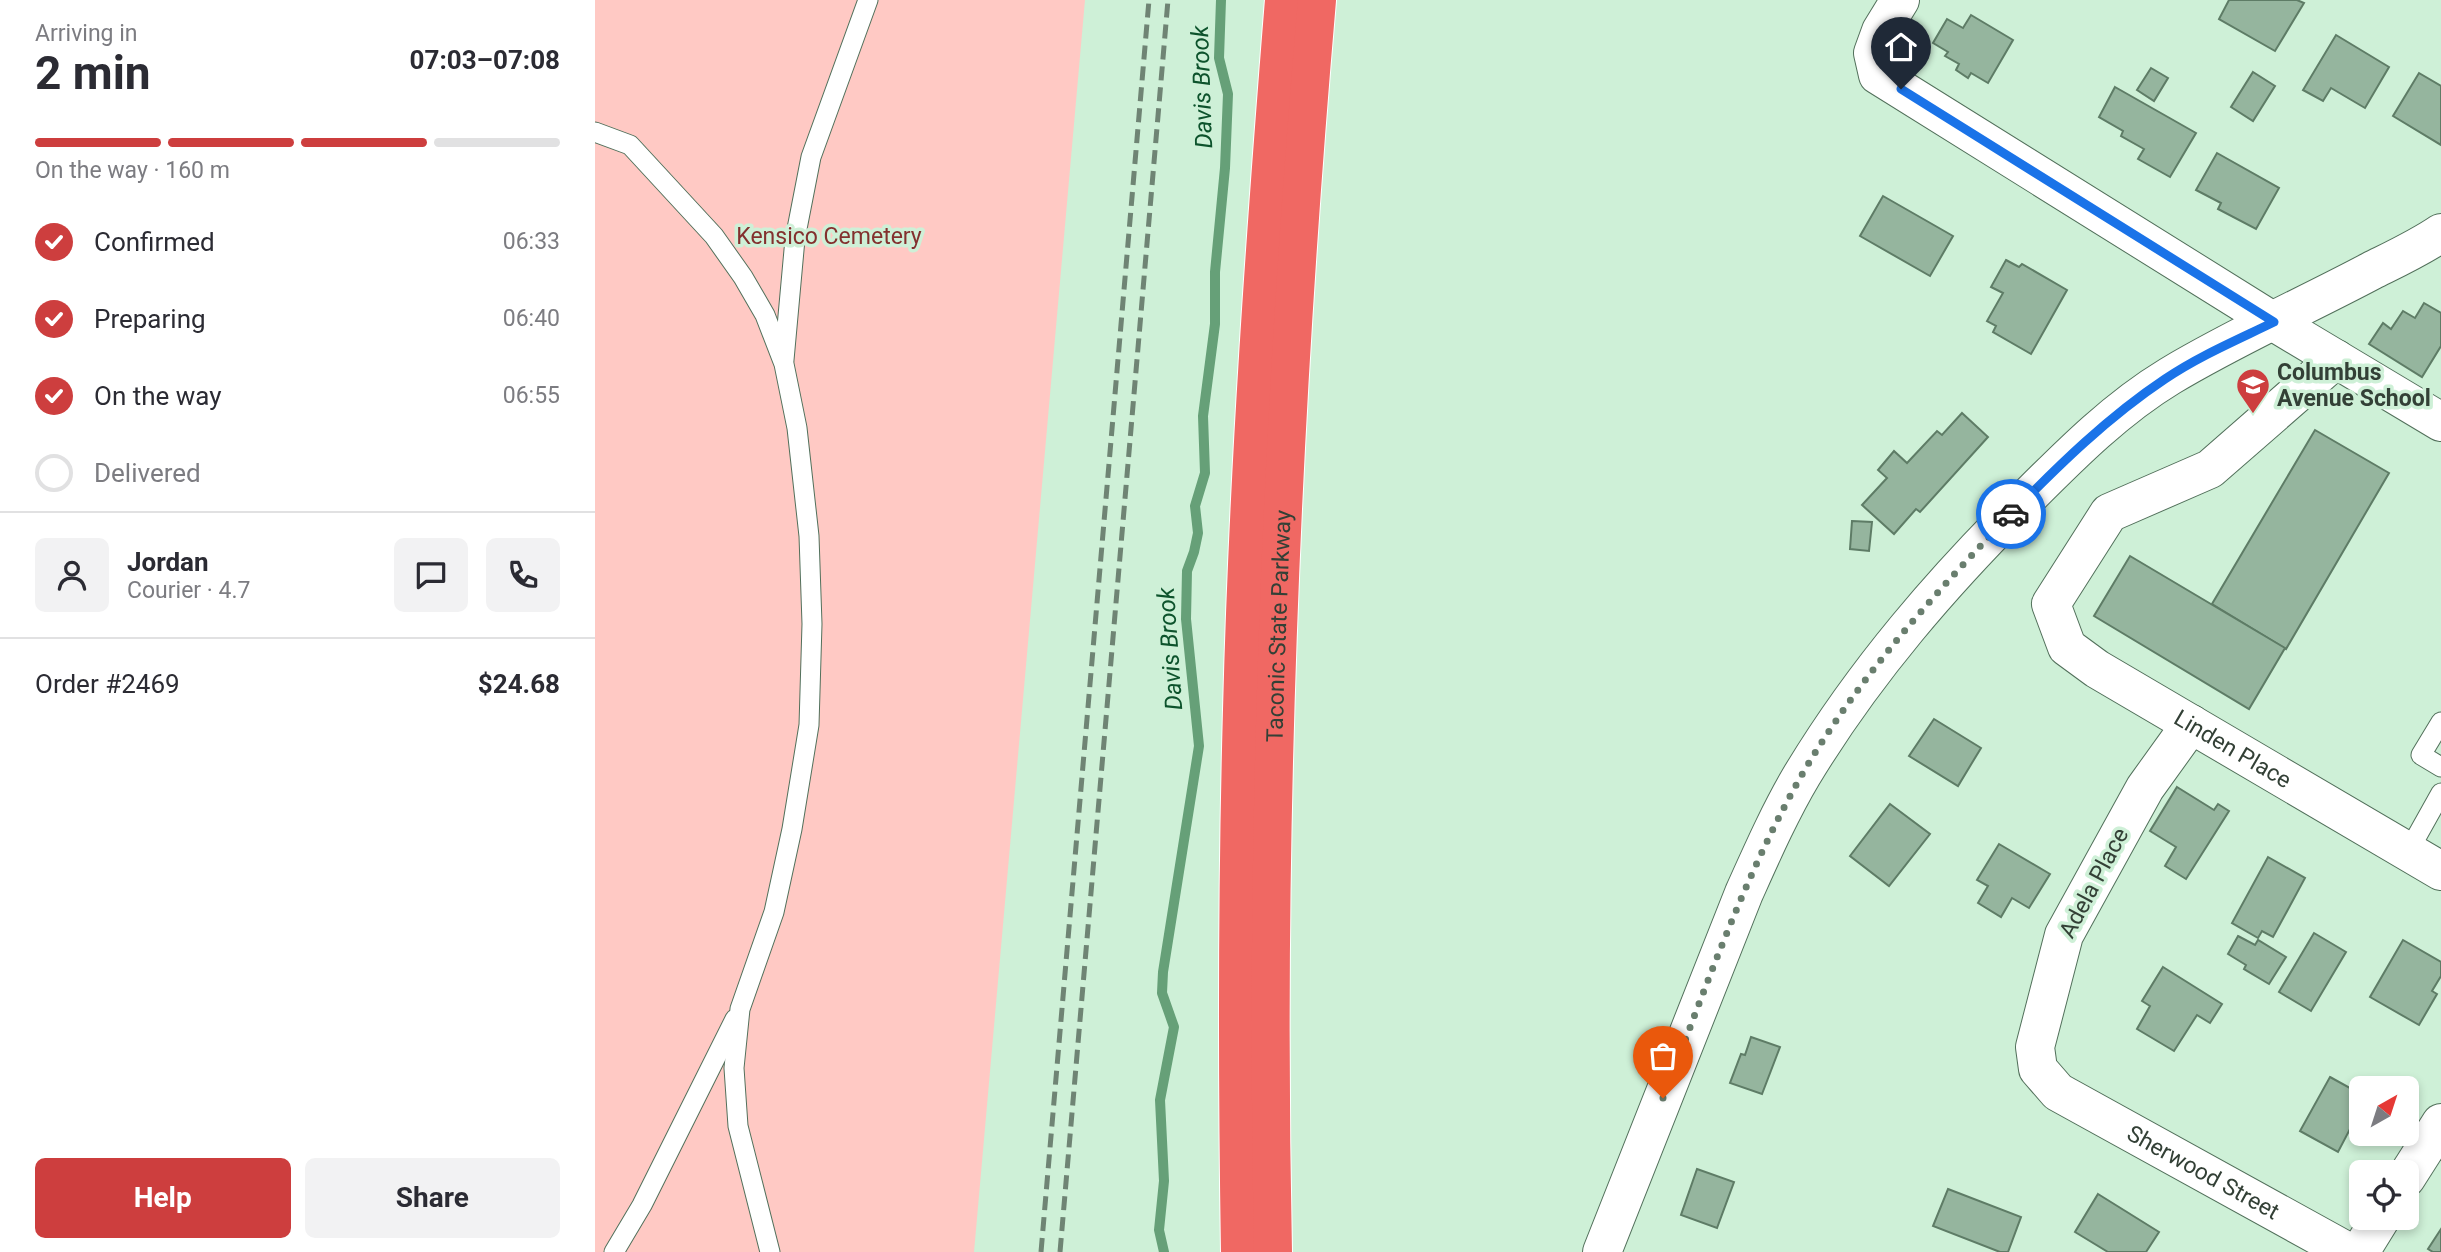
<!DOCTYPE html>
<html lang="en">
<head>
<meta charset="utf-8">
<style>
  body { margin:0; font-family:Roboto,sans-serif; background:#f2f2f3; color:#2b2b33; height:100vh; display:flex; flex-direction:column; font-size:26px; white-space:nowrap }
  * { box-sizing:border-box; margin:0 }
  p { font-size:23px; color:#7c7c81 }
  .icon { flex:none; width:38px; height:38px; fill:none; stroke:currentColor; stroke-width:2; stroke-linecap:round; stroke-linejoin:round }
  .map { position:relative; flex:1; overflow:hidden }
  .sheet { display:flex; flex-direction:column; background:#fff; width:595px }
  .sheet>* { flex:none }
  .needle { width:46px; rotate:39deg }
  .fabs { position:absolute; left:1754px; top:1076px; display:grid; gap:14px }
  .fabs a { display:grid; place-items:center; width:70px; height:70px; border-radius:10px; background:#fff; box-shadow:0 4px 10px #0003; font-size:35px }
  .pin { position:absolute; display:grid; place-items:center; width:60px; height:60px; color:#fff; margin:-72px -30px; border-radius:50% 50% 50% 0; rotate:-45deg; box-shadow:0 0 7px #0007 }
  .pin .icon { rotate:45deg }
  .courier { position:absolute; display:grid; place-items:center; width:70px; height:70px; margin:-35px; border:5px solid #1a73e8; border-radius:50%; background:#fff; color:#222; box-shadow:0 2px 9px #0007 }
  .overview em { font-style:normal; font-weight:700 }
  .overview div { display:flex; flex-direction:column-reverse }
  .overview { display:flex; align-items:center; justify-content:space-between; height:119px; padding:0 35px }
  h1 { font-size:46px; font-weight:700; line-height:52px }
  .bar { display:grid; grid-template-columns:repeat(4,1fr); gap:10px 7px; align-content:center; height:84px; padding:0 35px }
  .bar i { height:9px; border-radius:5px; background:#e1e1e2 }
  .bar .active { background:#cd3e3e }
  .bar p { grid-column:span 4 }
  .line { display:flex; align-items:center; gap:18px; padding:0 35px; border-top:2px solid #e1e1e2 }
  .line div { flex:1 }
  .round { display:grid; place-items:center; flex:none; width:74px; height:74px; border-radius:10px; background:#f2f2f3 }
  ol { padding:0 35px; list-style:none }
  li { display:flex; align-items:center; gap:21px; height:77px }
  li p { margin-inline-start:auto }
  li .icon { padding:7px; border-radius:50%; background:#cd3e3e; color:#fff; stroke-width:4 }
  li:last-child { color:#7c7c81 }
  li i { width:38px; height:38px; border:4px solid #e1e1e2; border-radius:50% }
  .button { display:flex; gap:14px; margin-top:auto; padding:14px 35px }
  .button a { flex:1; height:80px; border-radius:10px; background:#cd3e3e; color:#fff; font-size:28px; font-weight:700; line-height:80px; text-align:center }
  .button a+a { background:#f2f2f3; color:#2b2b33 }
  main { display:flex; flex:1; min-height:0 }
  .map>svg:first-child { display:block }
</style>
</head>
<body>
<main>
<section class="sheet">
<div class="overview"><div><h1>2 min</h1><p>Arriving in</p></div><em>07:03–07:08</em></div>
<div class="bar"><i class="active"></i><i class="active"></i><i class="active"></i><i></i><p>On the way · 160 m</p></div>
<ol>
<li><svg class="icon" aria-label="check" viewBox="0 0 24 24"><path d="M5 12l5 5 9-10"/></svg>Confirmed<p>06:33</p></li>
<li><svg class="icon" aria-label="check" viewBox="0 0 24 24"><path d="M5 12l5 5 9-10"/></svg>Preparing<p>06:40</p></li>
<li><svg class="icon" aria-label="check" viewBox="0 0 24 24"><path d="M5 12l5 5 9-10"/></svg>On the way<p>06:55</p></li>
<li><i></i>Delivered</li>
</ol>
<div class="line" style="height:126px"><a class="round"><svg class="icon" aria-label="person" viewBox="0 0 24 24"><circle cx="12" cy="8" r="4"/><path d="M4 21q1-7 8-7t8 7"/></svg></a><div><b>Jordan</b><p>Courier · 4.7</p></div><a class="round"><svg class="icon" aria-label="chat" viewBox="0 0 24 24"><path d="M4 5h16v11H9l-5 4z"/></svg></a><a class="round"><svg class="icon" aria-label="phone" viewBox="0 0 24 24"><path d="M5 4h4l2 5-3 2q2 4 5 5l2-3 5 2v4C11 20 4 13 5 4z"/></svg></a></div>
<div class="line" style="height:91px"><div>Order #2469</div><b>$24.68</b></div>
<div class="button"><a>Help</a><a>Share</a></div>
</section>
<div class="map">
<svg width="1846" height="1252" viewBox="0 0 1846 1252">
  <rect width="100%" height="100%" fill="#cef0d7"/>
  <path fill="#ffc9c4" d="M0,0H490L379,1252H0Z"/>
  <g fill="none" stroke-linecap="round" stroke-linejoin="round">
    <path stroke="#66a078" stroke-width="10" d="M569,1252L564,1230L569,1181L565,1100L579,1027L567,993L568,972L604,746L591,619L592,571L599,552L603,533L600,506L610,473L608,416L620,324V272L630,168L633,94L624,58L626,0"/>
  </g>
  <g fill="#95b59e" stroke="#5e7c66" stroke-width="2">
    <path d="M1634,0H1702L1709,3L1680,51L1624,19Z"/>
    <path d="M1376,15L1418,40L1393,83L1376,73L1373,78L1361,70L1364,64L1350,56L1353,52L1338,43L1352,19L1368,28Z"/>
    <path d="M1741,35L1794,67L1770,108L1736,88L1728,101L1708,90Z"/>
    <path d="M1556,68L1573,78L1559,101L1542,90Z"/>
    <path d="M1658,72L1680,86L1658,121L1636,107Z"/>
    <path d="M1824,73L1846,86V145L1798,116Z"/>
    <path d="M1520,87L1601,133L1575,177L1543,159L1549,149L1526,136L1528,131L1504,117Z"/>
    <path d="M1622,153L1684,188L1661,229L1623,209L1626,203L1601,190Z"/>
    <path d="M1288,196L1358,236L1335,276L1265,236Z"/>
    <path d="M1411,260L1424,267L1427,264L1472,290L1436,354L1398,332L1401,326L1392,321L1408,293L1396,287Z"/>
    <path d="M1829,303L1846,313V346L1827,377L1774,344L1788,323L1796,329L1808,311L1820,318Z"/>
    <path d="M1367,413L1393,437L1325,512L1321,509L1299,534L1267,505L1292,478L1283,470L1299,451L1312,463L1342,431L1347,435Z"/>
    <path d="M1720,430L1794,473L1691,649L1617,604Z"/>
    <path d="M1257,521L1277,522L1274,551L1255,549Z"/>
    <path d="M1535,556L1690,648L1654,709L1499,616Z"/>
    <path d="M1339,719L1386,748L1363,786L1314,756Z"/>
    <path d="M1582,787L1619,810L1623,804L1634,811L1591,879L1570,866L1581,847L1555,831Z"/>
    <path d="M1295,804L1335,834L1294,886L1255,856Z"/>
    <path d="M1404,844L1455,874L1434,908L1417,898L1406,917L1383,903L1393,886L1382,880Z"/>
    <path d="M1673,857L1710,878L1678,937L1667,931L1663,938L1637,923Z"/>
    <path d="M1719,933L1751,952L1716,1011L1684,992Z"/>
    <path d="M1643,936L1660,945L1663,940L1691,957L1674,984L1649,969L1651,965L1633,954Z"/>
    <path d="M1808,940L1846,962V976L1837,991L1842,994L1824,1025L1775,997Z"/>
    <path d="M1568,967L1627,1004L1615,1023L1602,1015L1579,1051L1542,1029L1555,1006L1547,1001Z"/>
    <path d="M1156,1037L1185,1047L1167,1094L1135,1083L1146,1054L1150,1055Z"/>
    <path d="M1735,1077L1766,1094V1121L1760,1131L1755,1129L1743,1152L1705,1131Z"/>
    <path d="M1102,1169L1139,1182L1122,1228L1086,1215Z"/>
    <path d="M1353,1189L1426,1217L1413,1252H1405L1338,1226Z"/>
    <path d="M1503,1194L1564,1232L1551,1252H1513L1480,1232Z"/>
    <path d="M1846,1229V1252H1838L1833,1249Z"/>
  </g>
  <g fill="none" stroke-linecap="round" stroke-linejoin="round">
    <g stroke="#52705b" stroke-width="21">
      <g id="lane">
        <path d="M0,132L35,145L119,236L148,277L170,315L189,364L202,428L214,536L217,624L214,725L197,829L179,912L145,1009L139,1068L143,1126L175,1252"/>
        <path d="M189,360L200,239L216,157L273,0"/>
        <path d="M1846,722L1826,755L1846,767"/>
        <path d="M1813,852L1846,793"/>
        <path d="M19,1252L47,1205L140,1019"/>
      </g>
    </g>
    <g stroke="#52705b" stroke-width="40">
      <g id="street">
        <path d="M1305,0L1286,31L1278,53L1283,75L1679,322L1846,422"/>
        <path id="s1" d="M1741,359L1615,469L1514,513L1456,604L1472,647L1502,669L1846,871"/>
        <path id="s2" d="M1596,724L1550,788L1469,935L1440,1047L1443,1069L1463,1092L1753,1252"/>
        <path d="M1811,1178L1846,1123"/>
        <path d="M1765,1252L1786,1218"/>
      </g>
    </g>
    <g stroke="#52705b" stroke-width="40">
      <path id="secondary" d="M1007,1252L1149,893C1167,853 1185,812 1207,775C1270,671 1348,581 1434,496C1477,453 1522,408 1575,376C1638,338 1710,306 1776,271C1800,259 1824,248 1846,233"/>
    </g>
    <g stroke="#fff" stroke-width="40">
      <g id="highway">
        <path d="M645,1252C642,1071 642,891 647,710C653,473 670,236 689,0"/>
        <path id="s3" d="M678,1252C669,834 686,416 722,0"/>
      </g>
    </g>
    <use href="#lane" stroke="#fff" stroke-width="19"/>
    <use href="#street" stroke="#fff" stroke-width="38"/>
    <use href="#secondary" stroke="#fff" stroke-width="38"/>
    <use href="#highway" stroke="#f06863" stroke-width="38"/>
    <g stroke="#6f8474" stroke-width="5" stroke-dasharray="14 7" stroke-linecap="butt">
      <path d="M446,1252L554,0"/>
      <path d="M465,1252L573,0"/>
    </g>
  </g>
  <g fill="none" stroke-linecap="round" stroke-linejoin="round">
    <path stroke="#697e6e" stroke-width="7" stroke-dasharray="0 12.6" d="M1068,1098C1110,990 1148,879 1205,778C1262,679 1338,595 1416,514"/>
    <path stroke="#1a73e8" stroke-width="9" d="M1306,89L1679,322C1642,340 1604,356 1570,379C1513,417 1464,465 1416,514"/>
  </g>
  <defs>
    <g id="school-pin" transform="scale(1.75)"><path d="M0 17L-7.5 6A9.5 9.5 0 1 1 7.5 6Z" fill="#cd3e3e" stroke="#cef0d7"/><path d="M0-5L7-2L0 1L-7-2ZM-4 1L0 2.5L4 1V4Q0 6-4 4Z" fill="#fff"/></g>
  </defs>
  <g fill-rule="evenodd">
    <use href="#school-pin" x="1658" y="385"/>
  </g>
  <g text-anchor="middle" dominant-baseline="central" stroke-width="7" stroke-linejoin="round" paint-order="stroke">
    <g font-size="23" fill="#83302e" stroke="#cef0d7">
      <text x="234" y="236">Kensico Cemetery</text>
    </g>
    <g font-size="23" font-weight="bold" fill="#334036" stroke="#cef0d7" text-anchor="start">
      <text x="1682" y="372">Columbus<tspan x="1682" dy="26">Avenue School</tspan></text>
    </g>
    <g font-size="23" fill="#334036" stroke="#cef0d7">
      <text stroke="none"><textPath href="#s3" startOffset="626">Taconic State Parkway</textPath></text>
      <text stroke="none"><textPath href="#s1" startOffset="626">Linden Place</textPath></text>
      <text transform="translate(1499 883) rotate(-62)">Adela Place</text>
      <text stroke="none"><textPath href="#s2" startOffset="581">Sherwood Street</textPath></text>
    </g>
    <g font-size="24" font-style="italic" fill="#0d532c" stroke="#cef0d7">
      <text transform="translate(607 87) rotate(-92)">Davis Brook</text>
      <text transform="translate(575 649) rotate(-94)">Davis Brook</text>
    </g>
  </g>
</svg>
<div class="fabs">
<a><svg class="needle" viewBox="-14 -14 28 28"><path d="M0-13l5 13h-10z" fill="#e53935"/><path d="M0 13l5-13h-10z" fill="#7c7c81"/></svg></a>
<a><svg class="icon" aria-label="locate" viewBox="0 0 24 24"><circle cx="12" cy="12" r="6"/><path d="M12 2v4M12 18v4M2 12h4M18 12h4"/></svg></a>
</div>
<div class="pin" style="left:1068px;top:1098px;background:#ea580c"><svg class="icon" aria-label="bag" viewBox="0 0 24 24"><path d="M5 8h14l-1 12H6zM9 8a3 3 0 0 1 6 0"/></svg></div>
<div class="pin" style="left:1306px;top:89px;background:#1f2937"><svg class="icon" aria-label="home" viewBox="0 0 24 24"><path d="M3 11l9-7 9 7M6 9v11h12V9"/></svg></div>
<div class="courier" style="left:1416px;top:514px"><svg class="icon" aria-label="car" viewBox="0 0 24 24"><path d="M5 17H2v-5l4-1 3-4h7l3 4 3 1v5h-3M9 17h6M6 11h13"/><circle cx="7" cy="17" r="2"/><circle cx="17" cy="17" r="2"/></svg></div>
</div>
</main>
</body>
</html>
